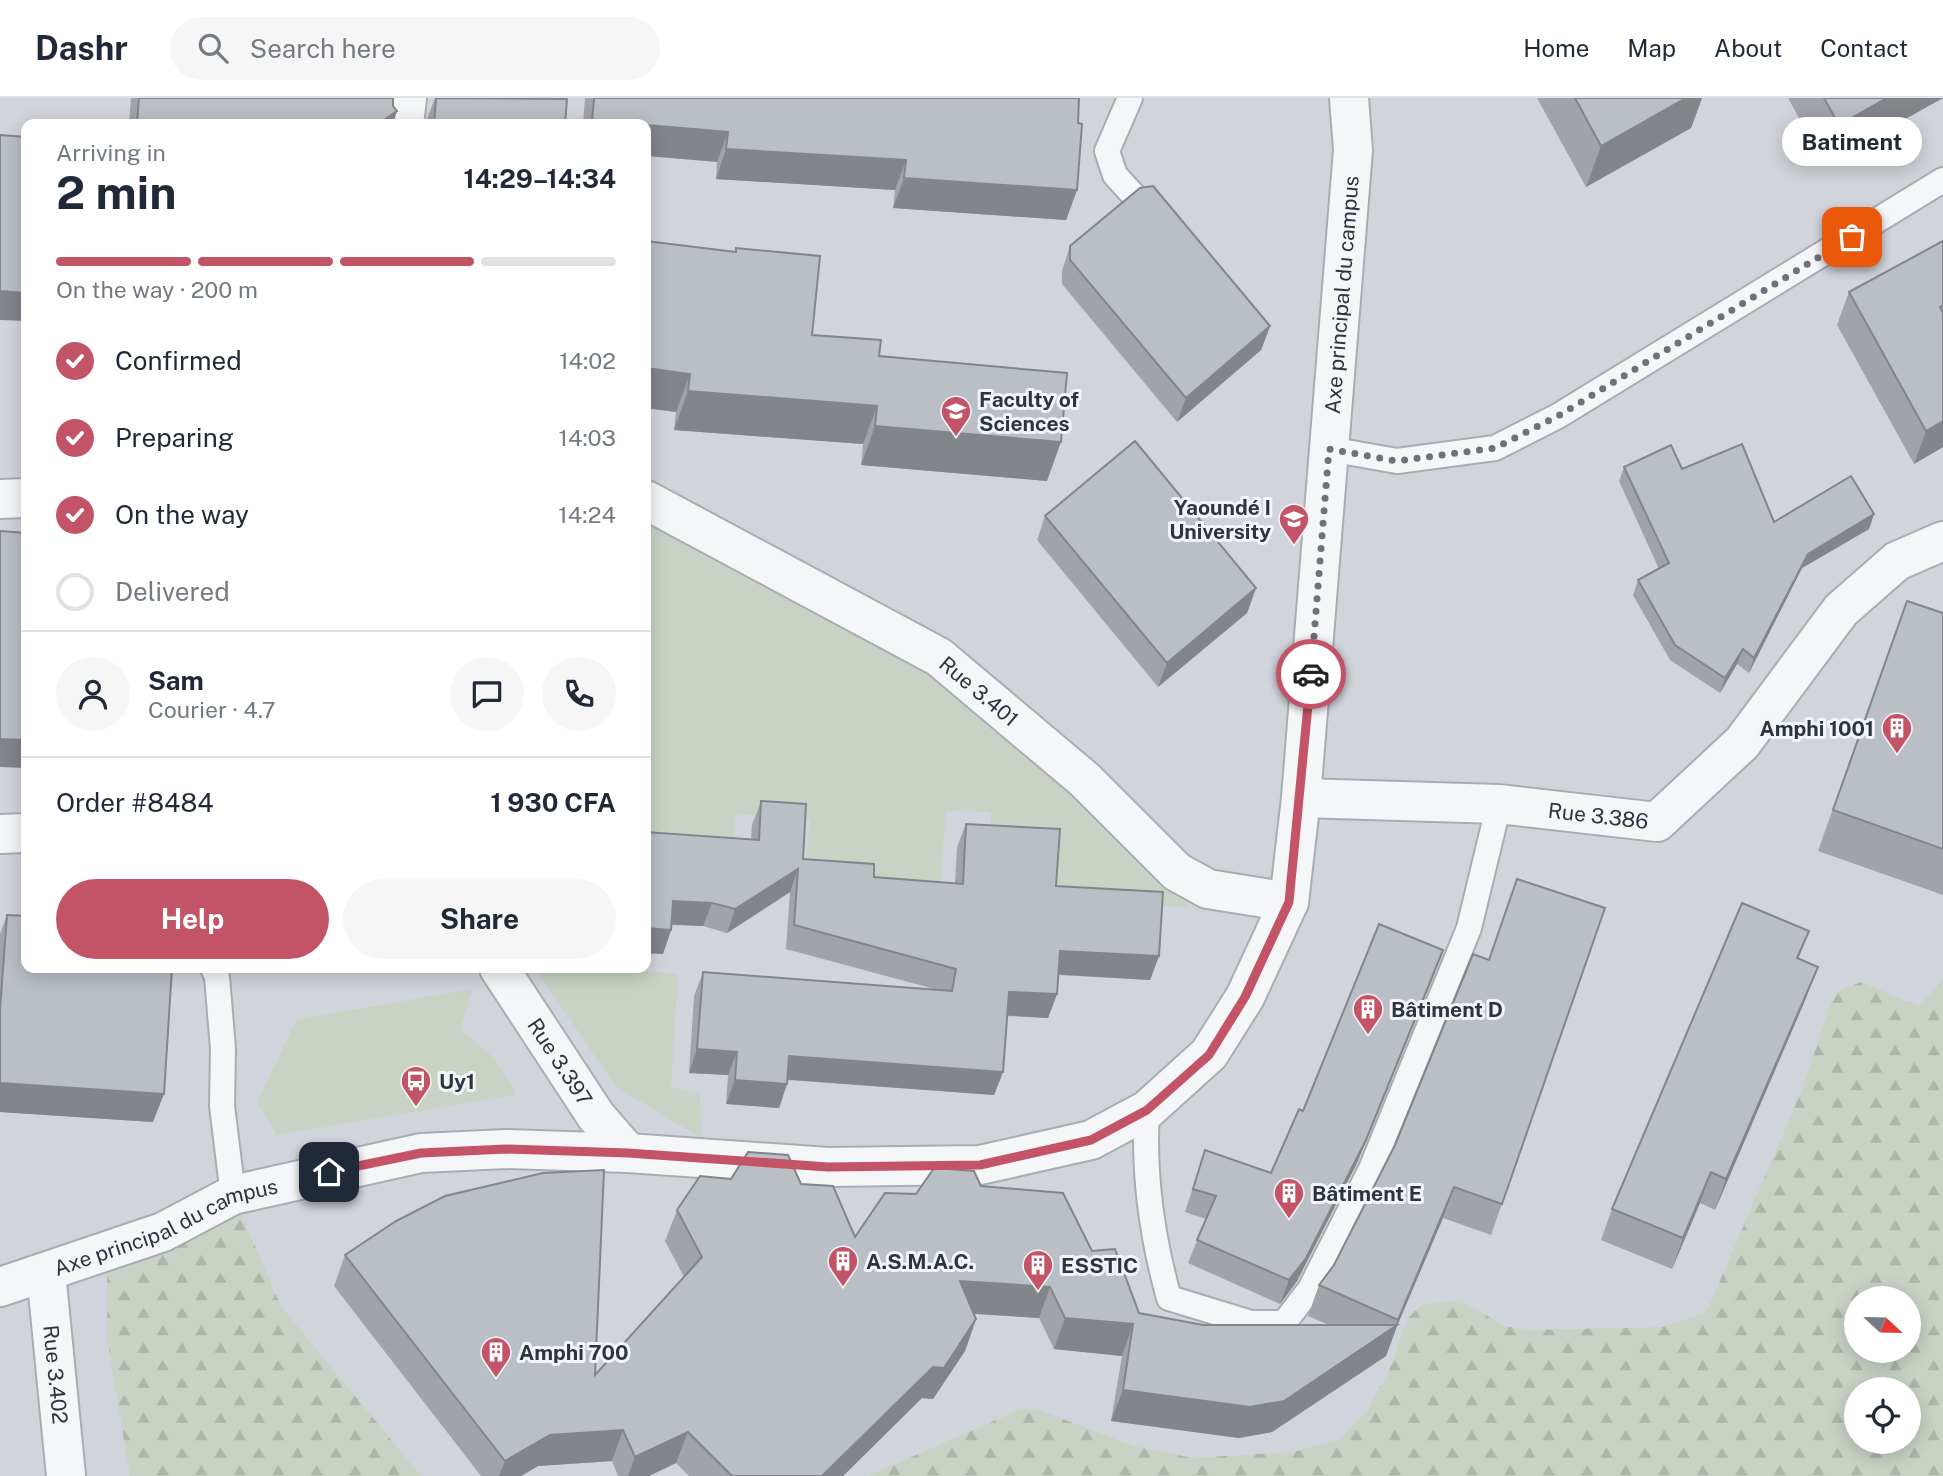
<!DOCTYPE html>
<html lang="en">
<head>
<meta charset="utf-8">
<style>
  body { margin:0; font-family:"Public Sans",sans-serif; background:#f6f6f7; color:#1f2937; height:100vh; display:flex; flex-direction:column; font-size:26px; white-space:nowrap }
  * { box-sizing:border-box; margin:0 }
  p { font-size:23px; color:#747a83 }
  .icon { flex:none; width:38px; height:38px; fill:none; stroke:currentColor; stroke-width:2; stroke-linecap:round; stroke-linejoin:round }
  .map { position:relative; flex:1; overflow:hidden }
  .drawer { position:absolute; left:21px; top:21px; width:630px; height:854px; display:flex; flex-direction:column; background:#fff; border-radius:14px; box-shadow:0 4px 18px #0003 }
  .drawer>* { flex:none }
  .needle { width:46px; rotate:112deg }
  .controls { position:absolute; left:1844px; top:1188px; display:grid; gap:14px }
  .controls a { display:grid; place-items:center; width:77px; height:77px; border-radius:50%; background:#fff; box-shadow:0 4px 18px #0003; font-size:35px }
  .pin { position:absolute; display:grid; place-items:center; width:60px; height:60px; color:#fff; margin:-30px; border-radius:14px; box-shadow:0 4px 10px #0006 }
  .courier { position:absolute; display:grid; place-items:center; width:70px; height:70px; margin:-35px; border:5px solid #c35366; border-radius:50%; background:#fff; color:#222; box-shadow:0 2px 9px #0007 }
  .bubble { position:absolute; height:49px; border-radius:24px; background:#fff; box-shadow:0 4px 18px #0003; font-size:23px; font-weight:700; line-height:49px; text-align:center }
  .overview em { font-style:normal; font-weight:700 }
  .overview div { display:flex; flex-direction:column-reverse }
  .overview { display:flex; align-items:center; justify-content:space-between; height:119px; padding:0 35px }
  h1 { font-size:46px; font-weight:700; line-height:52px }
  .bar { display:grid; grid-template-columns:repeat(4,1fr); gap:10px 7px; align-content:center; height:84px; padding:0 35px }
  .bar i { height:9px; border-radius:5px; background:#e0e1e3 }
  .bar .current { background:#c35366 }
  .bar p { grid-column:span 4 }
  .line { display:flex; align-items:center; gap:18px; padding:0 35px; border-top:2px solid #e0e1e3 }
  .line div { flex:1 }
  .round { display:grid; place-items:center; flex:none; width:74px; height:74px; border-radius:37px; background:#f6f6f7 }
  ol { padding:0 35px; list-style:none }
  li { display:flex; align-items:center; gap:21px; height:77px }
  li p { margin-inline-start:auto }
  li .icon { padding:7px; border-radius:50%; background:#c35366; color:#fff; stroke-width:4 }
  li:last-child { color:#747a83 }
  li i { width:38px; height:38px; border:4px solid #e0e1e3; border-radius:50% }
  .primary-button { display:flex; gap:14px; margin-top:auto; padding:14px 35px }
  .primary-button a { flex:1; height:80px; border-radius:42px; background:#c35366; color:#fff; font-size:28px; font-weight:700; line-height:80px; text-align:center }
  .primary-button a+a { background:#f6f6f7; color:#1f2937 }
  header { display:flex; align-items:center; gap:42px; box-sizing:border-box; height:98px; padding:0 35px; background:#fff; border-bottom:2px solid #e0e1e3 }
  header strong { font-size:33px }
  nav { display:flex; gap:38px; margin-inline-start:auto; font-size:24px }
  .search { width:490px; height:63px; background:#f6f6f7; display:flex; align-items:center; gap:18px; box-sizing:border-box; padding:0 24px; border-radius:38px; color:#747a83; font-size:26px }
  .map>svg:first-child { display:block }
</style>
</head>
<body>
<header>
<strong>Dashr</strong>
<div class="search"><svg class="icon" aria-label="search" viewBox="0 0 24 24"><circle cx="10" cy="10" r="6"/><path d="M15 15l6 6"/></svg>Search here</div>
<nav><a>Home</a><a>Map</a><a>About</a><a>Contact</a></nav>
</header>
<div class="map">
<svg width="1943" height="1378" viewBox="0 0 1943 1378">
  <defs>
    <pattern id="forest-firs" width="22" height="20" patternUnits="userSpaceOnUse" patternTransform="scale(1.75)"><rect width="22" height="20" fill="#c8d3c5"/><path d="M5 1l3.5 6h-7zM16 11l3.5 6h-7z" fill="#acb6aa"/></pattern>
  </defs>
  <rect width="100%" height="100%" fill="#e3e6ea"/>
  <path fill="#d1d5db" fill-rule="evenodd" d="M0,0H1943V1301L1909,1292H1857V1344L1841,1378H0ZM26,26H646V870H26ZM1857,1200H1909V1253H1857Z"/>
  <g fill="#c8d3c5">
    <path d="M646,402L939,559L1177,774L1189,809L1053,803L991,739V714L946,713L940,785L805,775L810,721L735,716L734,750L646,746Z"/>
    <path d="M535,870H616L678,876L671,989L700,997L701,1040L616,989Z"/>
    <path d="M469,891L472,894L460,931L495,961L517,997L277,1037L257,1004L296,922Z"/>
  </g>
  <g fill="url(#forest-firs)" fill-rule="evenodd">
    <path d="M1943,882V1378H868L1021,1311L1039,1312L1134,1348L1192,1360L1293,1354L1339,1341L1368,1311L1388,1275L1408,1220L1421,1207L1460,1202L1505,1228L1530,1232L1662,1229L1706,1215L1801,994L1831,906L1840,892L1861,884L1919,908ZM1857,1200H1909V1253H1857ZM1857,1292H1909V1344H1857Z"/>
    <path d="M233,1097L281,1208L421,1378H130L107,1240V1154Z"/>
  </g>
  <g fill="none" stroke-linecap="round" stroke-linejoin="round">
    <g stroke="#a8adb4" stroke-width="28">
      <g id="service">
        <path d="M1130,0L1107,53L1115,77L1136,100"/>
        <path d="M1329,351L1397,363L1495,350L1558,318L1943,82"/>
        <path d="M213,870L217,879L223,951L222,1008L233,1097"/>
        <path d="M1147,1012C1143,1075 1152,1139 1169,1200L1251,1225H1284L1310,1191L1371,1071L1469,830L1499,706"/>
      </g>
    </g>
    <g stroke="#a8adb4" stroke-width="42">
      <g id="minor">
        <path d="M404,26L407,0"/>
        <path d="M0,401L26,400"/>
        <path id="s1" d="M646,402L939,559L1085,682L1177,774L1208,791L1289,804"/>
        <path id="s2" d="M1301,700L1499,706L1657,724L1742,645L1841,512L1897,463L1943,443"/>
        <path d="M0,736L26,735"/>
        <path id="s3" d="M499,870L596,1018L628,1055"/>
        <path id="s4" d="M46,1174L66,1378"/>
      </g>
    </g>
    <g stroke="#a8adb4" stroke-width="42">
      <g id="tertiary">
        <path id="s5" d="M0,1189L163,1134L233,1097L421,1055L506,1051L628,1055L828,1069L980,1067L1091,1042L1147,1012L1209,956L1245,899L1289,804L1301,700L1353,52L1349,0"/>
      </g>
    </g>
    <use href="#service" stroke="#f5f6f8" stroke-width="24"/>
    <use href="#minor" stroke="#f5f6f8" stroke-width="38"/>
    <use href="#tertiary" stroke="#f5f6f8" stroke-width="38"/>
  </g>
  <g fill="#a0a4aa">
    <path d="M131,0H393V26H129Z"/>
    <path d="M435,0H555L565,26H425Z"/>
    <path d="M585,0H1079L1077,92L1066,122L893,110L895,92L716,81L717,64L646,26H583Z"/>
    <path d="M1537,0H1702L1691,30L1586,89Z"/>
    <path d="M1788,0H1943L1824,66Z"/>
    <path d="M646,143L735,154L736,150L812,237L879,258L1047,383L861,367L863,346L674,332L676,314L646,310Z"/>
    <path d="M1943,143V349L1914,366L1837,227L1849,194Z"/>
    <path d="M1070,148L1270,228L1261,252L1177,324L1062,186V173Z"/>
    <path d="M1624,369L1682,371L1774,424L1874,416L1869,431L1802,470L1749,575L1737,566L1720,595L1670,562L1633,497L1638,482L1659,471L1619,383Z"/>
    <path d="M1045,418L1256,490L1247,515L1158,589L1037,442Z"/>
    <path d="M1943,515V797L1818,753L1892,544Z"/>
    <path d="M761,703L806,706L803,761L874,766V779L955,785L957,749L966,726L1060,731L1056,788L1163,794L1159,858L1150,882L1058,877L1057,896L1048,920L1007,918L1003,974L994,997L787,982V986L779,1010L726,1006L728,977L689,975L694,898L703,874L938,892L786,851L790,794L727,835L703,828L671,827V832L663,856L646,855V734L751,741L752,727Z"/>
    <path d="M1517,781L1502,1106L1491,1137L1443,1120L1397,1228L1386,1258L1272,1334L1239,1340L1111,1323L1122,1258L1054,1251L1039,1220L974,1216L976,1221L965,1253L933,1301L922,1300L843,1378H689L676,1365L649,1378H618L612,1363L538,1368L521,1378H481L334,1188L345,1157L595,1277L684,1179L665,1143L677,1112L731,1081L801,1086L855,1139L916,1096L981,1088L1092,1153L1139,1215L1203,1227H1329L1308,1218L1319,1187L1334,1167L1489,862Z"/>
    <path d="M7,817L153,1024L0,1014V836Z"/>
    <path d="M1799,861L1806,900L1715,1112L1700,1105L1672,1171L1601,1142L1612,1111Z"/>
    <path d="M1435,875L1357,1065L1297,1183L1280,1206L1188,1165L1206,1121L1185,1114L1205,1052L1271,1075L1303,1013Z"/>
  </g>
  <g fill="#82868b">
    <path d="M1686,0H1702L1691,30L1586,89L1601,48Z"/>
    <path d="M1887,0H1943L1824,66L1839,27Z"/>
    <path d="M397,13L393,26H378Z"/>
    <path d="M592,23L632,26H590Z"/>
    <path d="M646,27L728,34L717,64L646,58Z"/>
    <path d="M726,51L906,62L895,92L716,81Z"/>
    <path d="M904,80L1077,92L1066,122L893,110Z"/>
    <path d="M0,193L26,195V223L0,222Z"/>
    <path d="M1270,228L1261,252L1177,324L1186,300Z"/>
    <path d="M646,270L690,276L676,314L646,310Z"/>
    <path d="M688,293L877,308L863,346L674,332Z"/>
    <path d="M1943,323V349L1914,366L1926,333Z"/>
    <path d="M875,328L1061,344L1047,383L861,367Z"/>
    <path d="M1874,416L1869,431L1802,470L1749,575L1754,560L1808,456Z"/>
    <path d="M1256,490L1247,515L1158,589L1167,565Z"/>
    <path d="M1743,551L1737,566L1720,595L1725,580Z"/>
    <path d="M0,641L26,642V670L0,669Z"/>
    <path d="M798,771L790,794L727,835L735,811Z"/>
    <path d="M673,803L712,805L703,828L664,826Z"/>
    <path d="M646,830L671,832L663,856L646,855Z"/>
    <path d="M1809,833L1797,864V860Z"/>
    <path d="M1443,852L1357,1065L1297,1183L1280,1206L1289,1182Z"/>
    <path d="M1060,853L1159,858L1150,882L1051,876Z"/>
    <path d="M1818,869L1806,900L1715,1112L1726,1081Z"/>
    <path d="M1009,894L1057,896L1048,920L1001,917Z"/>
    <path d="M697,951L737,954L728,977L689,975Z"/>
    <path d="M789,958L1003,974L994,997L781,981Z"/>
    <path d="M735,982L787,986L779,1010L726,1006Z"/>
    <path d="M0,985L164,996L153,1024L0,1014Z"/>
    <path d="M1711,1074L1700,1105L1672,1171L1683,1140Z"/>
    <path d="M1454,1089L1443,1120L1397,1228L1386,1258L1272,1334L1239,1340L1111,1323L1123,1292L1395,1229Z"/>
    <path d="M960,1183L1050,1189L1039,1220L949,1214Z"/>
    <path d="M1065,1220L1133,1226L1122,1258L1054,1251Z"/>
    <path d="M976,1221L965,1253L933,1301L922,1300L843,1378H822Z"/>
    <path d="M623,1332L612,1363L538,1368L521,1378H499L505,1363L550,1337Z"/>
    <path d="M688,1334L676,1365L649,1378H628L635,1359Z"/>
  </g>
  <g fill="#babfc6" stroke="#82868b" stroke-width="2">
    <path d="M139,0H393V8L397,13L378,26H137Z"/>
    <path d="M436,0L567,1L565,26H434Z"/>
    <path d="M594,0H1079L1078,25L1082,26L1077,92L904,80L906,62L726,51L728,34L646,27V26L592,23Z"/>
    <path d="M1575,0H1686L1601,48Z"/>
    <path d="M1824,0H1887L1839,27Z"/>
    <path d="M0,37L26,39V195L0,193Z"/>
    <path d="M1153,88L1270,228L1186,300L1070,162V148L1140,90Z"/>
    <path d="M646,143L736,154V150L820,158L812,237L881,242L879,258L1067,275L1061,344L875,328L877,308L688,293L690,276L646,270Z"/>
    <path d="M1943,143V207L1940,209L1943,215V323L1926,333L1849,194Z"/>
    <path d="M1135,343L1256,490L1167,565L1045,418Z"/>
    <path d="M1742,346L1774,424L1851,378L1874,416L1808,456L1754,560L1743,551L1725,580L1675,547L1638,482L1669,465L1624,369L1671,347L1682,371Z"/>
    <path d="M0,433L26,435V642L0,641Z"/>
    <path d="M1907,503L1943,515V751L1833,712Z"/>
    <path d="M761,703L806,706L803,761L874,766V779L963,786L966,726L1060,731L1056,788L1163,794L1159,858L1060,853L1057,896L1009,894L1003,974L789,958L787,986L735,982L737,954L697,951L703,874L952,893L956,871L794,827L798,771L735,811L712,805L673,803L671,832L646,830V734L759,742Z"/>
    <path d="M1517,781L1605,810L1502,1106L1454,1089L1398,1222L1319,1187L1334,1167L1395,1047L1473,856L1489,862Z"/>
    <path d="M1742,805L1809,833L1797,860L1818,869L1726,1081L1711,1074L1683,1140L1612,1111Z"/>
    <path d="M7,817L26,818V870H172L164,996L0,985V912Z"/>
    <path d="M1379,826L1443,852L1366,1042L1306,1160L1289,1182L1197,1142L1216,1098L1193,1091L1205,1052L1271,1075L1299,1011L1303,1013Z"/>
    <path d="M748,1054L788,1057L801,1086L833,1088L855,1139L885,1095L916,1096L934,1070L974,1073L981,1088L1063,1095L1092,1153L1115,1151L1139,1215L1203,1227H1397L1284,1303L1250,1309L1123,1292L1133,1226L1065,1220L1050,1189L960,1183L976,1221L944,1270L933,1269L822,1378H732L688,1334L635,1359L623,1332L550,1337L505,1363L345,1157L396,1123L445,1098L543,1075L604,1072L595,1277L702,1159L677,1112L700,1078L731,1081Z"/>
  </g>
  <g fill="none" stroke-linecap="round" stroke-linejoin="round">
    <path stroke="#6c727c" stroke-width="7" stroke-dasharray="0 12.6" d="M1311,576L1329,351L1397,363L1495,350L1558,318L1852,139"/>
    <path stroke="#c35366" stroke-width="9" d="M329,1074L421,1055L506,1051L628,1055L828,1069L980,1067L1091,1042L1147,1012L1209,957L1245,899L1289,804L1311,576"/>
  </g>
  <defs>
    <g id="university-pin" transform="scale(1.575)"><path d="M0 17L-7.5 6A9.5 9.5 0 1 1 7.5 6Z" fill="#c35366" stroke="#f2f4f7"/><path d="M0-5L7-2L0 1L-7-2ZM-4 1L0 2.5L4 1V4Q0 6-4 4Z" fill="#fff"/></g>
    <g id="building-pin" transform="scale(1.575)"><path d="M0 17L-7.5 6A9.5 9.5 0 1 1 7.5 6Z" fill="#c35366" stroke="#f2f4f7"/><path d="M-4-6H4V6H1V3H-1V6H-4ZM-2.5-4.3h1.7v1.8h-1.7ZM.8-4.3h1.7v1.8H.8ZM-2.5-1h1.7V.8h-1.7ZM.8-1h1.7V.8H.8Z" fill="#fff"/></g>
    <g id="bus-pin" transform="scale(1.575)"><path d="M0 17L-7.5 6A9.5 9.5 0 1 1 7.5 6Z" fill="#c35366" stroke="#f2f4f7"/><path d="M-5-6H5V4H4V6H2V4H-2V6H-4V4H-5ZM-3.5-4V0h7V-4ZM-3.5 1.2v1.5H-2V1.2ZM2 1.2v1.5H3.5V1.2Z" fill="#fff"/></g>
  </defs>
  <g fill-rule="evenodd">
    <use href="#university-pin" x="956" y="313"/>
    <use href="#university-pin" x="1294" y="421"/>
    <use href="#building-pin" x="1897" y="630"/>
    <use href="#building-pin" x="1368" y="911"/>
    <use href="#bus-pin" x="416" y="983"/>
    <use href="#building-pin" x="1289" y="1095"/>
    <use href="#building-pin" x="843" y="1163"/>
    <use href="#building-pin" x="1038" y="1167"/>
    <use href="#building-pin" x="496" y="1254"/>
  </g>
  <g text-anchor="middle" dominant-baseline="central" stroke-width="6" stroke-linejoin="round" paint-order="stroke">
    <g font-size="21" fill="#2c3440" stroke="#f2f4f7">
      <text stroke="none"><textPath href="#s5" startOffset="2046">Axe principal du campus</textPath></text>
      <text stroke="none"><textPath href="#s1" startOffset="385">Rue 3.401</textPath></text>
      <text stroke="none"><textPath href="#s2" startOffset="298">Rue 3.386</textPath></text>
      <text stroke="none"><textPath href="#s3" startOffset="112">Rue 3.397</textPath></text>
      <text stroke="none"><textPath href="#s5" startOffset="177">Axe principal du campus</textPath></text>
      <text stroke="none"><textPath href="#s4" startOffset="103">Rue 3.402</textPath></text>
    </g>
    <g font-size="21" font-weight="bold" fill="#2c3440" stroke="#f2f4f7" text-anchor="start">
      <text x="979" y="301">Faculty of<tspan x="979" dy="24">Sciences</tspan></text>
      <text x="1271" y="409" text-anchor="end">Yaoundé I<tspan x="1271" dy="24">University</tspan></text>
      <text x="1874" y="630" text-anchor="end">Amphi 1001</text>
      <text x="1391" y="911">Bâtiment D</text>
      <text x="439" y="983">Uy1</text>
      <text x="1312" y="1095">Bâtiment E</text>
      <text x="866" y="1163">A.S.M.A.C.</text>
      <text x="1061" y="1167">ESSTIC</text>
      <text x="519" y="1254">Amphi 700</text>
    </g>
  </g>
</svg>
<div class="controls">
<a><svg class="needle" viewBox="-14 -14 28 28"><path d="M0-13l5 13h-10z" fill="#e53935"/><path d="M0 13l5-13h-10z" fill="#747a83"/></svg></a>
<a><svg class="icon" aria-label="locate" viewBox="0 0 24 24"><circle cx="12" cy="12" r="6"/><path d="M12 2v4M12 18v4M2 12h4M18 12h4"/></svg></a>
</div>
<div class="pin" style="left:1852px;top:139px;background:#ea580c"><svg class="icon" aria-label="bag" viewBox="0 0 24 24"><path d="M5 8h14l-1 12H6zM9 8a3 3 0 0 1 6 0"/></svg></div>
<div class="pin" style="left:329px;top:1074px;background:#1f2937"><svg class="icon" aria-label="home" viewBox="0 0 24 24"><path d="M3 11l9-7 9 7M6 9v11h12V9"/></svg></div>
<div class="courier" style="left:1311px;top:576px"><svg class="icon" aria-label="car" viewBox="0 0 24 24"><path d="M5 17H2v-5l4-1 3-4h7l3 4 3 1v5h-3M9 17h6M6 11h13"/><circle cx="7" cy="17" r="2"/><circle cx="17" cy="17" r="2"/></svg></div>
<div class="bubble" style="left:1782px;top:19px;width:140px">Batiment</div>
<section class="drawer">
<div class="overview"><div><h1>2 min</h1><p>Arriving in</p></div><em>14:29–14:34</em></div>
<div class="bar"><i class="current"></i><i class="current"></i><i class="current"></i><i></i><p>On the way · 200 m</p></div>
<ol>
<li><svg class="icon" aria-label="check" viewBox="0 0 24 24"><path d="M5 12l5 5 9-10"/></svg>Confirmed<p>14:02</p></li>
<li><svg class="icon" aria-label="check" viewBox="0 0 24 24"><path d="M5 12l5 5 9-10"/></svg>Preparing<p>14:03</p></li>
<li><svg class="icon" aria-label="check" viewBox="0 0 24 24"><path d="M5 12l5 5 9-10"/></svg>On the way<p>14:24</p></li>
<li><i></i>Delivered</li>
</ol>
<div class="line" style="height:126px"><a class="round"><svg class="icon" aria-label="person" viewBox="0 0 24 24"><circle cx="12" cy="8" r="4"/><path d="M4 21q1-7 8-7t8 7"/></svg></a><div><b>Sam</b><p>Courier · 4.7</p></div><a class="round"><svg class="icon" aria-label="chat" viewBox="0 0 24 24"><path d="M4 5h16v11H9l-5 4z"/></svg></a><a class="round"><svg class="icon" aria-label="phone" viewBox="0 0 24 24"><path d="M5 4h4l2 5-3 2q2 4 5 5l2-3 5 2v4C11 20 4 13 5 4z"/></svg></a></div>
<div class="line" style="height:91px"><div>Order #8484</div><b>1 930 CFA</b></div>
<div class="primary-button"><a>Help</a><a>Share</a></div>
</section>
</div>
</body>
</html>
